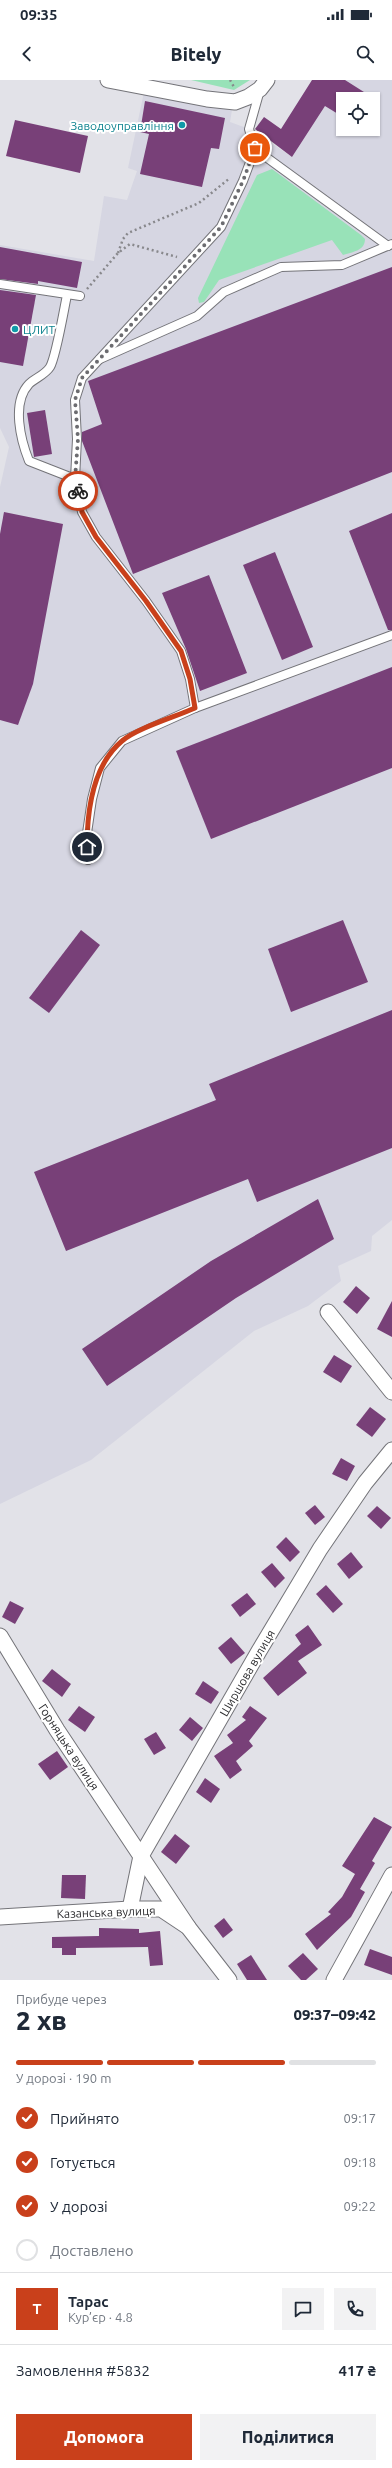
<!DOCTYPE html>
<html lang="uk">
<head>
<meta charset="utf-8">
<style>
  body { margin:0; font-family:Ubuntu,sans-serif; background:#f2f2f3; color:#1f2937; height:100vh; display:flex; flex-direction:column; font-size:15px; white-space:nowrap }
  * { box-sizing:border-box; margin:0 }
  p { font-size:13px; color:#747a83 }
  .icon { flex:none; width:22px; height:22px; fill:none; stroke:currentColor; stroke-width:2; stroke-linecap:round; stroke-linejoin:round }
  .map { position:relative; height:1900px; overflow:hidden }
  .side { display:flex; flex-direction:column; background:#fff; flex:1 }
  .side>* { flex:none }
  .fabs { position:absolute; left:336px; top:12px; display:grid; gap:8px }
  .fabs a { display:grid; place-items:center; width:44px; height:44px; border-radius:0px; background:#fff; box-shadow:0 1px 3px #0004; font-size:20px }
  .pin { position:absolute; display:grid; place-items:center; width:34px; height:34px; color:#fff; margin:-17px; border:2px solid #fff; border-radius:50%; box-shadow:0 1px 4px #0007 }
  .courier { position:absolute; display:grid; place-items:center; width:40px; height:40px; margin:-20px; border:3px solid #c9401b; border-radius:50%; background:#fff; color:#222; box-shadow:0 1px 5px #0007 }
  .head em { font-style:normal; font-weight:800 }
  .head div { display:flex; flex-direction:column-reverse }
  .head { display:flex; align-items:center; justify-content:space-between; height:68px; padding:0 16px }
  h1 { font-size:26px; font-weight:800; line-height:30px }
  .bar { display:grid; grid-template-columns:repeat(4,1fr); gap:6px 4px; align-content:center; height:48px; padding:0 16px }
  .bar i { height:5px; border-radius:3px; background:#e0e1e3 }
  .bar .active { background:#c9401b }
  .bar p { grid-column:span 4 }
  .line { display:flex; align-items:center; gap:10px; padding:0 16px; border-top:1px solid #e0e1e3 }
  .line div { flex:1 }
  .round { display:grid; place-items:center; flex:none; width:42px; height:42px; border-radius:0px; background:#f2f2f3 }
  ol { padding:0 16px; list-style:none }
  li { display:flex; align-items:center; gap:12px; height:44px }
  li p { margin-inline-start:auto }
  li .icon { padding:4px; border-radius:50%; background:#c9401b; color:#fff; stroke-width:4 }
  li:last-child { color:#747a83 }
  li i { width:22px; height:22px; border:2px solid #e0e1e3; border-radius:50% }
  .primary-button { display:flex; gap:8px; margin-top:auto; padding:8px 16px }
  .primary-button a { flex:1; height:46px; border-radius:0px; background:#c9401b; color:#fff; font-size:16px; font-weight:800; line-height:46px; text-align:center }
  .primary-button a+a { background:#f2f2f3; color:#1f2937 }
  .status { display:flex; justify-content:space-between; align-items:center; height:28px; padding:0 20px; background:#fff; direction:ltr }
  .status svg { height:11px; fill:currentColor }
  header { display:flex; justify-content:space-between; align-items:center; height:52px; padding:0 16px; background:#fff; font-size:18px; font-weight:800 }
  .map>svg:first-child { display:block }
</style>
</head>
<body>
<div class="status"><b>09:35</b><svg viewBox="0 0 49 12"><path d="M0 12V9h3v3zM5 12V6h3v6zM10 12V3h3v9zM15 12V0h3v12zM26 1h20v11H26zM47 4h2v5h-2z"/></svg></div>
<header><svg class="icon" aria-label="back" viewBox="0 0 24 24"><path d="M15 5l-7 7 7 7"/></svg>Bitely<svg class="icon" aria-label="search" viewBox="0 0 24 24"><circle cx="10" cy="10" r="6"/><path d="M15 15l6 6"/></svg></header>
<div class="map">
<svg width="392" height="1900" viewBox="0 0 392 1900">
  <rect width="100%" height="100%" fill="#e2e2e8"/>
  <path fill="#d6d6e2" fill-rule="evenodd" d="M342,0H392V1140L372,1156L371,1171L338,1186L341,1201L308,1226L254,1251L91,1380L0,1424V407L9,367L0,348V165L94,181L104,116L127,120L137,91L128,88L144,12L232,30L230,42L252,50L292,77ZM343,19H373V49H343Z"/>
  <g fill="#98e2b8">
    <path d="M191,0H250L234,10Z"/>
    <path d="M272,89L361,155L365,159C365,171 352,172 343,175L332,160L219,200L204,222L199,223L198,218L257,95Z"/>
  </g>
  <g fill="#784078">
    <path d="M312,0H345L375,19H343V37L325,26L292,77L255,49L264,37L281,49Z"/>
    <path d="M145,21L225,38L219,69L211,68L202,107L140,94L149,54L140,52Z"/>
    <path d="M15,40L88,56L80,93L6,76Z"/>
    <path d="M0,167L82,182L77,208L38,201V204L0,199Z"/>
    <path d="M392,187V392L133,494L82,361V352L102,344L88,301Z"/>
    <path d="M0,210L36,215L23,286L0,282Z"/>
    <path d="M45,330L52,374L34,377L27,333Z"/>
    <path d="M4,432L63,444L33,604L18,645L0,640V454Z"/>
    <path d="M392,433V550H388L349,451Z"/>
    <path d="M275,472L313,567L282,580L243,485Z"/>
    <path d="M209,495L247,593L200,611L186,569L162,513Z"/>
    <path d="M392,587V688L211,759L176,671Z"/>
    <path d="M343,840L368,902L291,932L268,869Z"/>
    <path d="M81,850L100,865L49,933L29,918Z"/>
    <path d="M392,930V1068L257,1122L248,1099L66,1171L34,1092L216,1020L209,1004Z"/>
    <path d="M318,1119L334,1159L236,1218L107,1306L82,1269L211,1181Z"/>
    <path d="M356,1206L370,1218L357,1234L343,1222Z"/>
    <path d="M392,1221V1257L377,1249Z"/>
    <path d="M334,1275L352,1286L341,1303L323,1292Z"/>
    <path d="M370,1327L386,1339L372,1357L356,1345Z"/>
    <path d="M341,1378L355,1386L347,1401L332,1394Z"/>
    <path d="M315,1425L325,1437L315,1445L305,1433Z"/>
    <path d="M377,1426L391,1438L381,1449L367,1436Z"/>
    <path d="M286,1457L300,1472L290,1482L276,1467Z"/>
    <path d="M351,1472L363,1487L349,1499L337,1484Z"/>
    <path d="M272,1483L285,1498L275,1508L261,1492Z"/>
    <path d="M326,1505L343,1524L333,1533L316,1514Z"/>
    <path d="M247,1513L256,1524L240,1537L231,1525Z"/>
    <path d="M10,1521L24,1528L15,1544L2,1537Z"/>
    <path d="M308,1545L322,1565L298,1581L307,1593L278,1616L263,1598L301,1564L295,1555Z"/>
    <path d="M231,1557L245,1573L231,1584L218,1568Z"/>
    <path d="M52,1589L71,1604L62,1617L42,1601Z"/>
    <path d="M203,1601L219,1612L211,1624L195,1614Z"/>
    <path d="M79,1626L95,1637L85,1652L68,1640Z"/>
    <path d="M250,1626L267,1638L249,1661L253,1666L236,1681L242,1690L230,1699L214,1676L233,1663L227,1655L246,1640L242,1637Z"/>
    <path d="M190,1637L203,1648L192,1661L179,1650Z"/>
    <path d="M156,1652L166,1668L154,1675L144,1659Z"/>
    <path d="M57,1671L68,1687L50,1700L38,1684Z"/>
    <path d="M205,1698L220,1709L211,1723L196,1712Z"/>
    <path d="M374,1737L392,1747L372,1781L375,1783L360,1809L365,1812L351,1837L317,1870L305,1854L331,1834L328,1832L342,1817L355,1794L342,1786Z"/>
    <path d="M175,1754L190,1766L176,1784L161,1772Z"/>
    <path d="M62,1795H86L85,1819L61,1818Z"/>
    <path d="M224,1838L233,1850L223,1858L214,1846Z"/>
    <path d="M99,1848L139,1849V1853L160,1851L163,1885L150,1886L148,1867L76,1868V1875H62V1868H52V1857L99,1856Z"/>
    <path d="M370,1869L392,1877V1895L364,1885Z"/>
    <path d="M303,1873L318,1889L306,1900H301L288,1886Z"/>
    <path d="M251,1875L267,1900H247L237,1884Z"/>
  </g>
  <g fill="none" stroke-linecap="round" stroke-linejoin="round">
    <g stroke="#747479" stroke-width="10">
      <g id="lane">
        <path d="M255,69L388,166"/>
        <path d="M0,204L80,216"/>
        <path d="M67,215C64,229 56,277 50,287C45,295 35,298 29,304C11,323 21,361 29,381L75,399L77,359L75,320L82,298L221,147L243,101L255,69L249,49L260,10"/>
        <path d="M100,279L197,236L224,212L281,187L342,185L392,164"/>
        <path d="M75,399L82,432L96,457L146,521L181,571L190,599L195,628"/>
        <path d="M88,780L87,753L92,719L100,688L122,661L195,628L392,555"/>
      </g>
    </g>
    <g stroke="#747479" stroke-width="17">
      <g id="street">
        <path d="M108,0L207,19L235,22L248,17L260,9L267,0"/>
        <path d="M328,1232L392,1312"/>
        <path d="M0,1556L57,1650L188,1847"/>
        <path d="M130,1829L141,1776L259,1571L320,1469L365,1403L392,1370"/>
        <path d="M0,1837L130,1829H161L188,1847L229,1900"/>
        <path d="M334,1900L392,1795"/>
      </g>
    </g>
    <g stroke="#88888c" stroke-width="2.5" stroke-dasharray="2 3" stroke-linecap="butt">
      <path d="M230,0L234,7"/>
      <path d="M118,173L123,159L128,153L199,123L230,98"/>
      <path d="M87,209L118,173L130,164L177,177"/>
    </g>
    <use href="#lane" stroke="#fff" stroke-width="8"/>
    <use href="#street" stroke="#fff" stroke-width="15"/>
  </g>
  <g fill="none" stroke-linecap="round" stroke-linejoin="round">
    <path stroke="#6c6c70" stroke-width="4" stroke-dasharray="0 7.2" d="M78,411L75,399L78,359L75,320L82,298L221,147L243,101L255,68"/>
    <path stroke="#c9401b" stroke-width="5" d="M78,411L82,432L96,457L146,521L181,571L190,599L195,628C175,637 137,648 122,661C93,685 87,732 87,767"/>
  </g>
  <g fill="#0f9aa8" stroke="#fff" stroke-width="1.5">
    <circle cx="182" cy="45" r="4"/>
    <circle cx="15" cy="249" r="4"/>
  </g>
  <g text-anchor="middle" dominant-baseline="central" stroke-width="4" stroke-linejoin="round" paint-order="stroke">
    <g font-size="12" fill="#0d838f" stroke="#fff" text-anchor="end">
      <text x="174" y="45">Заводоуправління</text>
      <text x="23" y="249" text-anchor="start">ЦЛИТ</text>
    </g>
    <g font-size="12" fill="#2c2c2f" stroke="#fff">
      <text transform="translate(247 1593) rotate(-60)">Ширшова вулиця</text>
      <text transform="translate(69 1667) rotate(57)">Горняцька вулиця</text>
      <text transform="translate(106 1832) rotate(-2)">Казанська вулиця</text>
    </g>
  </g>
</svg>
<div class="fabs">
<a><svg class="icon" aria-label="locate" viewBox="0 0 24 24"><circle cx="12" cy="12" r="6"/><path d="M12 2v4M12 18v4M2 12h4M18 12h4"/></svg></a>
</div>
<div class="pin" style="left:255px;top:68px;background:#ea580c"><svg class="icon" aria-label="bag" viewBox="0 0 24 24"><path d="M5 8h14l-1 12H6zM9 8a3 3 0 0 1 6 0"/></svg></div>
<div class="pin" style="left:87px;top:767px;background:#1f2937"><svg class="icon" aria-label="home" viewBox="0 0 24 24"><path d="M3 11l9-7 9 7M6 9v11h12V9"/></svg></div>
<div class="courier" style="left:78px;top:411px"><svg class="icon" aria-label="bike" viewBox="0 0 24 24"><circle cx="6" cy="16" r="4"/><circle cx="18" cy="16" r="4"/><path d="M6 16l4-8h5l3 8M10 8l3 8H6M13 5h3"/></svg></div>
</div>
<section class="side">
<div class="head"><div><h1>2 хв</h1><p>Прибуде через</p></div><em>09:37–09:42</em></div>
<div class="bar"><i class="active"></i><i class="active"></i><i class="active"></i><i></i><p>У дорозі · 190 m</p></div>
<ol>
<li><svg class="icon" aria-label="check" viewBox="0 0 24 24"><path d="M5 12l5 5 9-10"/></svg>Прийнято<p>09:17</p></li>
<li><svg class="icon" aria-label="check" viewBox="0 0 24 24"><path d="M5 12l5 5 9-10"/></svg>Готується<p>09:18</p></li>
<li><svg class="icon" aria-label="check" viewBox="0 0 24 24"><path d="M5 12l5 5 9-10"/></svg>У дорозі<p>09:22</p></li>
<li><i></i>Доставлено</li>
</ol>
<div class="line" style="height:72px"><b class="round" style="background:#c9401b;color:#fff">Т</b><div><b>Тарас</b><p>Кур’єр · 4.8</p></div><a class="round"><svg class="icon" aria-label="chat" viewBox="0 0 24 24"><path d="M4 5h16v11H9l-5 4z"/></svg></a><a class="round"><svg class="icon" aria-label="phone" viewBox="0 0 24 24"><path d="M5 4h4l2 5-3 2q2 4 5 5l2-3 5 2v4C11 20 4 13 5 4z"/></svg></a></div>
<div class="line" style="height:52px"><div>Замовлення #5832</div><b>417 ₴</b></div>
<div class="primary-button"><a>Допомога</a><a>Поділитися</a></div>
</section>
</body>
</html>
